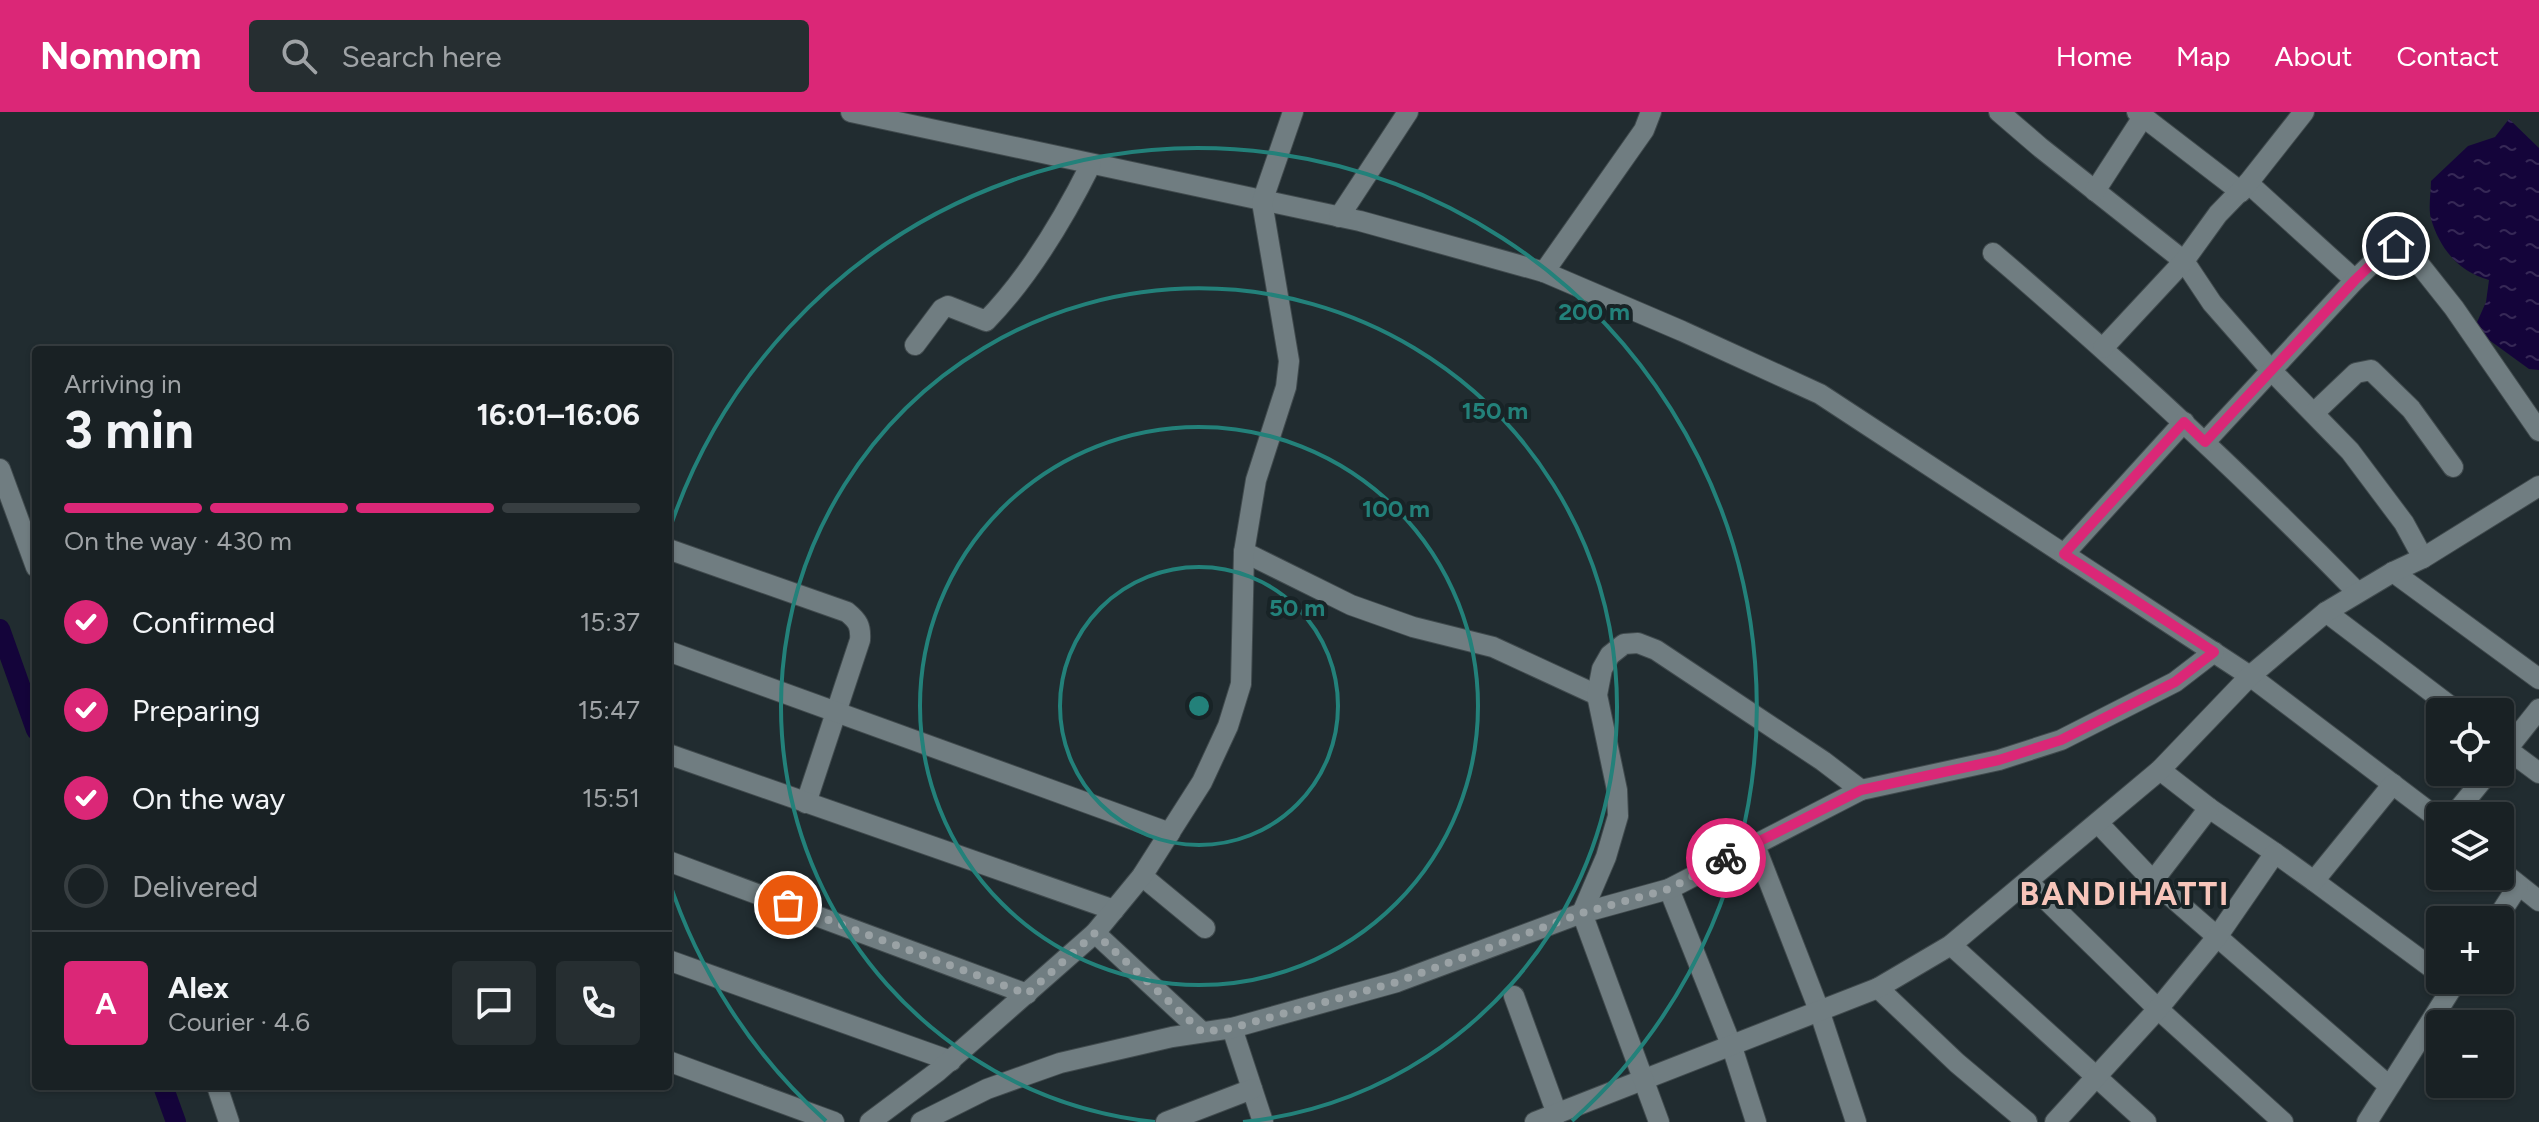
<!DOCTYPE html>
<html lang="en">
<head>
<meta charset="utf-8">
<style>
  body { margin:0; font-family:Figtree,sans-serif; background:#262e31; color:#f1f3f6; height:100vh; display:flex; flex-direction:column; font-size:30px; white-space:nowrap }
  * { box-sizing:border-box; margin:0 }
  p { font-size:26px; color:#9fa3a6 }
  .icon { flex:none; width:44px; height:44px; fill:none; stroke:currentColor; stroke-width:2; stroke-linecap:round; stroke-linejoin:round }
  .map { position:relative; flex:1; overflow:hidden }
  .drawer { position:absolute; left:32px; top:234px; width:640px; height:744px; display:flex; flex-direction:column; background:#192124; border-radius:8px; box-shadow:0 2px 6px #0004,0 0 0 2px #373e41 }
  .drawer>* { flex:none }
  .tools { position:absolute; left:2426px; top:586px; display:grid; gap:16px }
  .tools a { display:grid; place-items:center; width:88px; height:88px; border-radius:8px; background:#192124; box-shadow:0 2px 6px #0004,0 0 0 2px #373e41; font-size:40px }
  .pin { position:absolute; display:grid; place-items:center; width:68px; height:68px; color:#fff; margin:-34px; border:4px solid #fff; border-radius:50%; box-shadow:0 2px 8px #0007 }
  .courier { position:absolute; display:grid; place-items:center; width:80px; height:80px; margin:-40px; border:6px solid #db2777; border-radius:50%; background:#fff; color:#222; box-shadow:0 2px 10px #0007 }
  .overview em { font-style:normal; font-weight:700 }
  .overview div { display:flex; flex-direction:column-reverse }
  .overview { display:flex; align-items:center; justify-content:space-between; height:136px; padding:0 32px }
  h1 { font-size:52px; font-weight:700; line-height:60px }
  .bar { display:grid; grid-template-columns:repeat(4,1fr); gap:12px 8px; align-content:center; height:96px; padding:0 32px }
  .bar i { height:10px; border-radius:6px; background:#373e41 }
  .bar .active { background:#db2777 }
  .bar p { grid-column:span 4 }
  .line { display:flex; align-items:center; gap:20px; padding:0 32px; border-top:2px solid #373e41 }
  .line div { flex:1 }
  .round { display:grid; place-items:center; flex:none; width:84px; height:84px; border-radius:8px; background:#262e31 }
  ol { padding:0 32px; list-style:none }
  li { display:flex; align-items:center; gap:24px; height:88px }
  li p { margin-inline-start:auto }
  li .icon { padding:8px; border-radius:50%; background:#db2777; color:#fff; stroke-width:4 }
  li:last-child { color:#9fa3a6 }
  li i { width:44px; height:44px; border:4px solid #373e41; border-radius:50% }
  header { display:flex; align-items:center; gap:48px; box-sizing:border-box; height:112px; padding:0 40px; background:#db2777; color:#fff }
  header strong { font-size:38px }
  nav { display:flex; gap:44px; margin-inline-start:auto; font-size:28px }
  .search { width:560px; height:72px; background:#262e31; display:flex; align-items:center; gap:20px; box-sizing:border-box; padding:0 28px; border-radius:8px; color:#9fa3a6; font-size:30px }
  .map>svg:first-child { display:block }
</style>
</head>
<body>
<header>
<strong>Nomnom</strong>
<div class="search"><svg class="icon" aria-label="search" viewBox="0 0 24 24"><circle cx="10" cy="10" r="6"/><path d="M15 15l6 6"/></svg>Search here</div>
<nav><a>Home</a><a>Map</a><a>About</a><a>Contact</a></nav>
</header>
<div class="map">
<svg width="2539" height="1010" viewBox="0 0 2539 1010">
  <defs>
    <pattern id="water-ripples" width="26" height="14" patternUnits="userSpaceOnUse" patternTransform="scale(2)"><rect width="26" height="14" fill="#14043a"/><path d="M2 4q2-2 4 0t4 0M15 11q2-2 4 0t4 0" fill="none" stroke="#362856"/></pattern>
  </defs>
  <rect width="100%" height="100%" fill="#212c30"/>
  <path fill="url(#water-ripples)" d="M2509,7L2539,36V258L2529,257L2474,217L2486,190L2489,168C2459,160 2440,137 2431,107C2428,96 2431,81 2431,69L2468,34L2495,25Z"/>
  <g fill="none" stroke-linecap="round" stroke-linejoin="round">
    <g stroke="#14043a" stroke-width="20">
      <path d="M0,517L36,618"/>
      <path d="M163,974L176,1010"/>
    </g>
    <g stroke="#404a4d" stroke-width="22">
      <g id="minor">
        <path d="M851,0L1360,109L1544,160L1682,219L1820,282L2250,564L2440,708"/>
        <path d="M1999,0L2041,36L2184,149L2212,191L2270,257L2350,339L2404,411L2423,446"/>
        <path d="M2137,0L2241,80"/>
        <path d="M2248,71L2355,168"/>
        <path d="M2095,79L2143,5"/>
        <path d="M1339,105L1408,0"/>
        <path d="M1993,141C2119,249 2241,361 2357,480"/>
        <path d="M1544,160L1644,18L1651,0"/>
        <path d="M915,233L942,197L948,194L986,209C1030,164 1063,108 1091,52"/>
        <path d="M2103,236L2184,149L2218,102L2248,71L2304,0"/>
        <path d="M2315,300L2356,261L2371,258L2411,297L2453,355"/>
        <path d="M2205,330L2355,168L2387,137L2396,134L2408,138L2454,196L2539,319"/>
        <path d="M0,357L36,455"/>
        <path d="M668,437L847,500C858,509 861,514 860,528L806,691"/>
        <path d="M1244,440L1351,493L1413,515L1493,535L1597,583"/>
        <path d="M2064,442L2184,310"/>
        <path d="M2393,460L2539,567"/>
        <path d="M2326,500L2458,600"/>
        <path d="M668,539L1170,721"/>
        <path d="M2500,632L2539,661"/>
        <path d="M668,642L1114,798"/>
        <path d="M2500,646L2539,597"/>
        <path d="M2160,658L2209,696L2275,741"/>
        <path d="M2453,704L2489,660"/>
        <path d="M2098,711L2153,769L2388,973"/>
        <path d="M1754,731L1819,898L1856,1010"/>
        <path d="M668,749L1027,882"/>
        <path d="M2500,758L2539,789"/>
        <path d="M1142,764L1205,816"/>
        <path d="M2153,769L2209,696"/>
        <path d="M2314,769L2440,862"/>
        <path d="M2028,770L2158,897L2283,1010"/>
        <path d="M1669,777L1732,935L1756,1010"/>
        <path d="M2496,808L2518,774"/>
        <path d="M1095,821L1202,920"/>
        <path d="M1951,833L2146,1010"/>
        <path d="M668,848L951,949"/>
        <path d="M1878,876L1957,951L2027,1010"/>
        <path d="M1514,884L1557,1002"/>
        <path d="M1232,916L1263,1010"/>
        <path d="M668,949L834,1010"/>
        <path d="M217,974L229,1010"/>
        <path d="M870,1010L937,960L1095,821L1142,764L1202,670L1228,614L1241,572L1244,440L1256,368L1286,275L1289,249L1262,90L1293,0"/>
        <path d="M921,1010L987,977L1060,951L1172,925L1232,916L1397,870L1582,801L1669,777L1861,678L1999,648L2061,628L2175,570L2214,540"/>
        <path d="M1166,1010L1252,977"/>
        <path d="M1535,1010L1878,876L1951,833L2160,658L2250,564L2326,500L2393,460L2423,446L2539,374"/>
        <path d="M1659,1010L1582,801L1606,745L1618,704L1617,678L1597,583L1602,557L1610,543L1624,532L1638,531L1656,538L1823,649L1861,678"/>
        <path d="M2055,1010L2158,897L2217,825L2275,741L2314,769L2393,672"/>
        <path d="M2367,1010L2457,868"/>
      </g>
    </g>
    <use href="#minor" stroke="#707d81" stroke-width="20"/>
  </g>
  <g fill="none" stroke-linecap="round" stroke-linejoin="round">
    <path stroke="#9aa2a5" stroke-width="8" stroke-dasharray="0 14.4" d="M788,793L1027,882L1095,821L1202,920L1232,916L1397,870L1582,801L1669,777L1726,746"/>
    <path stroke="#db2777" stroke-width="10" d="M1726,746L1861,678L1999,648L2061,628L2175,570L2214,540L2064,442L2184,310L2205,330L2355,168L2387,137L2396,134"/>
  </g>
  <g fill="none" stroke="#23817a" stroke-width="4">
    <circle cx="1199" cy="594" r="139"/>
    <circle cx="1199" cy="594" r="279"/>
    <path d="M1155 1010A418 418 0 1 1 1243 1010"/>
    <path d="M826 1009A558 558 0 0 1 668 766M668 422A558 558 0 1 1 1572 1009"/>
  </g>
  <g text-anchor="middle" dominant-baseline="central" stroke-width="8" stroke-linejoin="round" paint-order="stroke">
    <g font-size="32" font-weight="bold" letter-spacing="2" fill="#f7c5ba" stroke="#182326">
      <text x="2125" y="782">BANDIHATTI</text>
    </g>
  </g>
  <circle cx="1199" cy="594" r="12" fill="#23817a" stroke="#182326" stroke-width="4"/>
  <g font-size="24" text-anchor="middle" font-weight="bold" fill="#23817a" stroke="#182326" stroke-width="8" stroke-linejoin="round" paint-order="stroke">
    <text x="1594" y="208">200 m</text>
    <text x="1495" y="307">150 m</text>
    <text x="1396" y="405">100 m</text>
    <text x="1297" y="504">50 m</text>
  </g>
</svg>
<div class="tools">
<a><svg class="icon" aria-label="locate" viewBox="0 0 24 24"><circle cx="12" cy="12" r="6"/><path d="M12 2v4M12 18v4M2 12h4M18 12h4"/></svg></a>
<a><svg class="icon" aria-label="layers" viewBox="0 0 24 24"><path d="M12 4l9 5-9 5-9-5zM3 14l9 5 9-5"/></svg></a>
<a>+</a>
<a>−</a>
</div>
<div class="pin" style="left:788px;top:793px;background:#ea580c"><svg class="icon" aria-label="bag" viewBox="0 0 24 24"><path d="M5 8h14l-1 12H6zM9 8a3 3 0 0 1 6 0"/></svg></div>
<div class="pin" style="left:2396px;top:134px;background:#1f2937"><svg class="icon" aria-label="home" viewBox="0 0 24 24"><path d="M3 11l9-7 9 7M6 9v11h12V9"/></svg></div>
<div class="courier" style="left:1726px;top:746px"><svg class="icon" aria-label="bike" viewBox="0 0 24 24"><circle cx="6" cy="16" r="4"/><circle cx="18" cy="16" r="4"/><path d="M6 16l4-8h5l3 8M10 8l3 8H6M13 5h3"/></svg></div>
<section class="drawer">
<div class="overview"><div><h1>3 min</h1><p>Arriving in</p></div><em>16:01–16:06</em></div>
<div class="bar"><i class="active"></i><i class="active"></i><i class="active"></i><i></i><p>On the way · 430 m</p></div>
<ol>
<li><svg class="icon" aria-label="check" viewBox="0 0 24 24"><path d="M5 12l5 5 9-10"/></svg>Confirmed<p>15:37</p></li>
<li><svg class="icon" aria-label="check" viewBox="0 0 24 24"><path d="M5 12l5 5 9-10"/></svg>Preparing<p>15:47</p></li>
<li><svg class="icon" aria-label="check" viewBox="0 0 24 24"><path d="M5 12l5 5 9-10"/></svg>On the way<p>15:51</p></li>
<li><i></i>Delivered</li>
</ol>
<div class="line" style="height:144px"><b class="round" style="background:#db2777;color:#fff">A</b><div><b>Alex</b><p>Courier · 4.6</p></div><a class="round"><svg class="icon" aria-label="chat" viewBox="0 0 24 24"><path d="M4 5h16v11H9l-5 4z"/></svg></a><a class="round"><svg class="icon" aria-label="phone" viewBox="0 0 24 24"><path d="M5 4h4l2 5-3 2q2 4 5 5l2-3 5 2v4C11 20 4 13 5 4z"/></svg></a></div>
</section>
</div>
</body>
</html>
